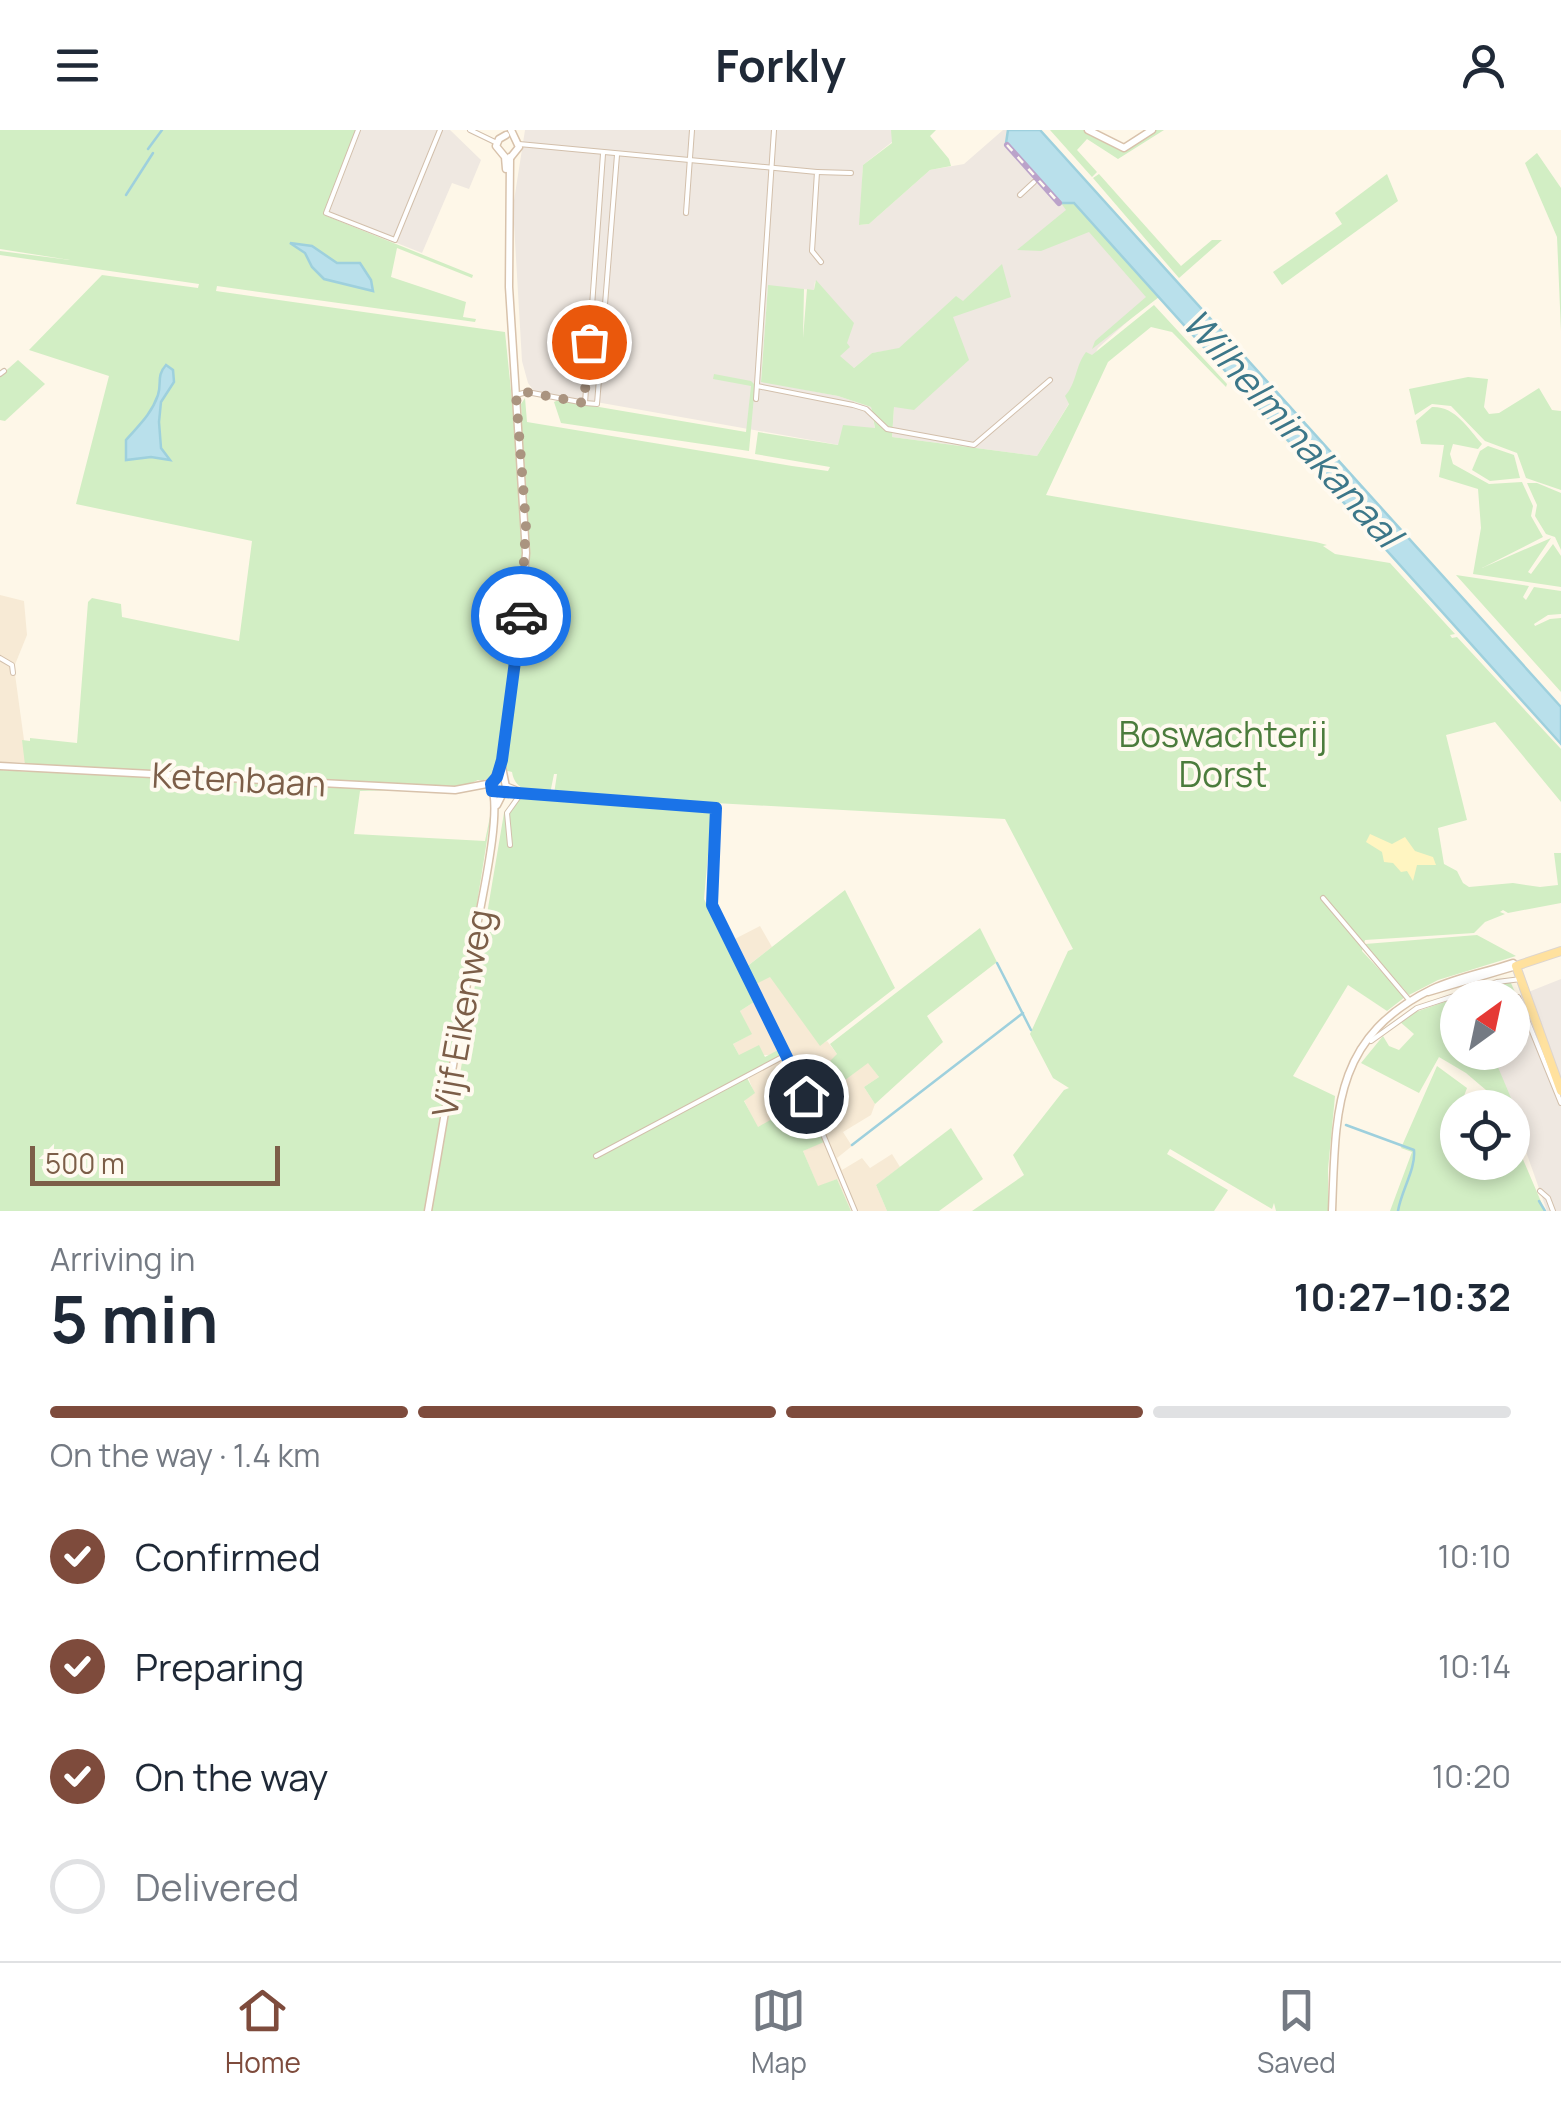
<!DOCTYPE html>
<html lang="en">
<head>
<meta charset="utf-8">
<style>
  body { margin:0; font-family:Manrope,sans-serif; background:#f2f2f3; color:#1f2937; height:100vh; display:flex; flex-direction:column; font-size:38px; white-space:nowrap }
  * { box-sizing:border-box; margin:0 }
  p { font-size:32px; color:#747a83 }
  .icon { flex:none; width:55px; height:55px; fill:none; stroke:currentColor; stroke-width:2; stroke-linecap:round; stroke-linejoin:round }
  .map { position:relative; height:1081px; overflow:hidden }
  .sheet { display:flex; flex-direction:column; background:#fff; flex:1 }
  .sheet>* { flex:none }
  .needle { width:65px; rotate:33deg }
  .buttons { position:absolute; left:1440px; top:850px; display:grid; gap:20px }
  .buttons a { display:grid; place-items:center; width:90px; height:90px; border-radius:50%; background:#fff; box-shadow:0 5px 15px #0003; font-size:50px }
  .scale { position:absolute; left:30px; bottom:25px; width:250px; box-sizing:border-box; padding-left:10px; border:5px solid #7c5e48; border-top:0; font-size:28px; line-height:35px; white-space:nowrap; color:#7c5e48; -webkit-text-stroke:8px #fffaf0; paint-order:stroke }
  .pin { position:absolute; display:grid; place-items:center; width:85px; height:85px; color:#fff; margin:-42px; border:5px solid #fff; border-radius:50%; box-shadow:0 2px 10px #0007 }
  .courier { position:absolute; display:grid; place-items:center; width:100px; height:100px; margin:-50px; border:8px solid #1a73e8; border-radius:50%; background:#fff; color:#222; box-shadow:0 2px 12px #0007 }
  .overview em { font-style:normal; font-weight:700 }
  .overview div { display:flex; flex-direction:column-reverse }
  .overview { display:flex; align-items:center; justify-content:space-between; height:170px; padding:0 50px }
  h1 { font-size:65px; font-weight:700; line-height:75px }
  .bar { display:grid; grid-template-columns:repeat(4,1fr); gap:15px 10px; align-content:center; height:120px; padding:0 50px }
  .bar i { height:12px; border-radius:8px; background:#e0e1e3 }
  .bar .current { background:#7e4b3c }
  .bar p { grid-column:span 4 }
  ol { padding:0 50px; list-style:none }
  li { display:flex; align-items:center; gap:30px; height:110px }
  li p { margin-inline-start:auto }
  li .icon { padding:10px; border-radius:50%; background:#7e4b3c; color:#fff; stroke-width:4 }
  li:last-child { color:#747a83 }
  li i { width:55px; height:55px; border:5px solid #e0e1e3; border-radius:50% }
  header { display:flex; justify-content:space-between; align-items:center; height:130px; padding:0 50px; background:#fff; font-size:45px; font-weight:700 }
  .menu { display:flex; justify-content:space-around; align-items:center; height:140px; border-top:2px solid #e0e1e3; background:#fff; font-size:28px; color:#747a83 }
  .menu a { display:grid; justify-items:center; gap:5px }
  .menu .current { color:#7e4b3c }
  .map>svg:first-child { display:block }
</style>
</head>
<body>
<header><svg class="icon" aria-label="menu" viewBox="0 0 24 24"><path d="M4 6h16M4 12h16M4 18h16"/></svg>Forkly<svg class="icon" aria-label="person" viewBox="0 0 24 24"><circle cx="12" cy="8" r="4"/><path d="M4 21q1-7 8-7t8 7"/></svg></header>
<div class="map">
<svg width="1561" height="1081" viewBox="0 0 1561 1081">
  <rect width="100%" height="100%" fill="#fef7e8"/>
  <g fill="#f7ead5">
    <path d="M0,465L24,471L27,505L14,537L27,632H0Z"/>
    <path d="M760,796L772,817L746,837L753,854L770,846L820,915L827,911L837,924L840,945L837,956L868,932L879,947L864,957L875,974L871,985L843,1002L852,1016L837,1028L842,1040L862,1028L870,1038L892,1024L900,1037L876,1055L887,1081H851L837,1049L818,1057L803,1021L823,1011L757,998L744,970L754,963L747,944L780,925H739L733,914L751,904L740,881L754,872L725,814Z"/>
  </g>
  <g fill="#efe8e1">
    <path d="M359,0H450L481,30L469,59L452,53L422,123L324,84Z"/>
    <path d="M525,0H907L863,35L860,95L869,94L930,40L964,34L1003,0H1008L1007,13L1156,166L1098,218L1076,262L1037,326L892,307L898,219L872,223L854,238L846,234L839,226L847,213L815,151L814,160L768,156L761,251L838,266L871,277L875,299L839,315L534,261L528,253L522,231L513,77Z"/>
    <path d="M1561,849V1081H1547L1491,923L1512,922L1513,868Z"/>
  </g>
  <g fill="#d2eec4">
    <path d="M0,0H357L324,85L473,145L472,148L397,118L391,147L466,172L463,187L476,189L475,192L217,156L216,161L505,202L514,290L522,291L521,274L525,268L527,292L792,336L828,341L830,337L755,324L758,302L838,315L843,295L875,298L871,277L838,266L761,252L768,155L804,159L803,208L807,159L814,160L816,150L854,193L847,213L850,217L840,226L854,238L872,223L899,218L956,166L963,171L1002,134L1011,167L953,187L969,230L914,280L894,277L892,307L1037,326L1069,274L1065,266C1077,253 1075,236 1086,222L1092,225L1154,175L1227,254L1226,257L1172,202L1151,197L1108,232L1046,365L1316,412L1327,415L1323,416L1335,424L1390,433L1455,504L1450,505L1452,508L1457,507L1561,619V672L1495,592L1446,605L1467,690L1438,698L1444,734L1457,741L1463,753L1469,757L1513,753L1540,757L1558,755L1554,723H1561V773L1508,783L1503,780L1500,782L1505,784L1485,792L1474,803L1365,810L1362,821L1405,867L1387,881L1348,855L1293,946L1335,966L1328,1039V1081H1276L1274,1073L1272,1079L1170,1019L1167,1024L1228,1060L1214,1081H972L1024,1045L1013,1025L1064,960L1069,958L1053,948L1030,904L1068,821L1073,819L1005,689L554,664L557,644H554L550,664C533,662 515,662 512,642L494,638L491,650L484,649L486,651L478,650L460,658L360,661L354,704L485,711L493,672L446,970H466L456,968L504,683L522,667L712,680L704,769L754,872L740,881L752,904L733,914L739,925L759,915L765,927L778,920L781,925L599,1023L747,948L755,963L744,971L758,997L795,976L784,950L789,941L824,1012L803,1021L818,1056L837,1049L851,1081H0V640L33,642L32,635H25L22,610L30,611V608L77,613L88,472L92,468L121,474L122,487L239,511L252,411L76,374L109,246L29,220L102,145L198,158L199,154L0,125V121L70,130L0,119Z"/>
    <path d="M891,0H936L930,6L949,29L951,36L930,40L869,94L859,95L863,35L892,13Z"/>
    <path d="M1050,0H1084L1122,19L1155,0H1164L1118,29L1087,9L1077,20L1097,42L1092,47Z"/>
    <path d="M1537,23L1561,58V201L1557,107L1525,33Z"/>
    <path d="M1099,44L1181,136L1212,110H1222L1179,148L1093,48Z"/>
    <path d="M1387,44L1398,71L1282,155L1273,142L1342,94L1335,83Z"/>
    <path d="M1073,72L1159,167L1092,219L1095,211L1146,167L1089,102L1041,121L1017,120L1066,80L1061,73Z"/>
    <path d="M18,230L45,254L5,291L0,290V246Z"/>
    <path d="M714,244L751,251L755,255L749,321L561,293L554,272L558,270L746,302L751,256L713,249Z"/>
    <path d="M1468,247L1488,249L1484,277L1489,284L1499,283L1539,258L1552,280L1561,281V360L1526,348L1517,323L1485,311L1451,276L1432,274L1415,285L1409,259Z"/>
    <path d="M1432,277C1455,276 1468,298 1482,314L1478,319L1453,314L1450,324L1453,334L1489,354L1522,352L1533,376L1531,386L1543,407L1482,438L1551,408L1528,442L1531,444L1553,414L1561,426V457L1473,444L1481,398L1478,359L1439,347L1444,315L1421,314L1416,291Z"/>
    <path d="M1488,316L1514,325L1520,348L1490,351L1472,340L1480,321Z"/>
    <path d="M1527,353H1537L1561,363V420L1555,407L1546,404L1535,386L1537,375Z"/>
    <path d="M1456,445L1529,456L1523,467L1526,470L1534,457L1561,461V484L1548,485L1534,494L1535,496L1550,489L1561,488V562Z"/>
    <path d="M845,760L895,858L820,916L770,847L754,855L745,838Z"/>
    <path d="M980,798L997,832L927,886L943,912L875,974L864,957L879,947L868,933L837,956L833,952L839,945L830,931L837,924L830,914Z"/>
    <path d="M1477,805L1516,826L1438,850L1409,865L1365,814Z"/>
    <path d="M1499,853H1511L1517,867L1458,868V922L1492,923L1522,994L1513,998L1512,978L1506,977L1466,943L1439,927L1419,963L1361,933L1383,906L1389,916L1399,920L1414,904L1399,891L1407,885Z"/>
    <path d="M1437,936L1467,958L1464,966L1476,977L1458,978V1032H1512L1513,1006L1545,1081H1390L1412,1022L1401,1018Z"/>
    <path d="M951,998L983,1049L939,1081H887L876,1055Z"/>
  </g>
  <path fill="#fff5c1" d="M1370,704L1392,714L1405,707L1415,721L1433,727L1436,735H1417L1413,751L1407,741L1401,742L1393,733L1384,732L1382,722L1366,712Z"/>
  <g fill="#b9e0eb" stroke="#9ed0dd" stroke-width="2.5">
    <path d="M1008,0H1040L1561,577V614L1074,73H1061L1006,13Z"/>
    <path d="M290,113L312,116L337,133H360L371,150L373,161L324,149L312,137L305,123Z"/>
    <path d="M166,235L173,240L174,252L161,272L159,292L161,318L170,330L151,327L126,330V310C138,296 151,285 158,265C162,253 156,246 166,235Z"/>
  </g>
  <g fill="none" stroke-linecap="round" stroke-linejoin="round">
    <g stroke="#9ed0dd" stroke-width="2.5">
      <path d="M148,19L162,0"/>
      <path d="M126,65L153,23"/>
      <path d="M997,833L1031,900"/>
      <path d="M1346,995L1414,1020C1416,1039 1401,1061 1398,1081"/>
      <path d="M852,1015L1023,883"/>
      <path d="M1539,1071L1545,1081"/>
    </g>
    <g stroke="#d2bfab" stroke-width="6">
      <g id="street">
        <path d="M358,0L326,83L395,110L440,0"/>
        <path d="M470,0L497,13"/>
        <path d="M519,14L817,42L812,121L821,132"/>
        <path d="M817,42L851,43"/>
        <path d="M1020,65L1034,52"/>
        <path d="M686,83L692,0"/>
        <path d="M0,244L4,241"/>
        <path d="M757,256L853,275L866,279L887,299L974,315L1050,250"/>
        <path d="M516,265L527,262L585,273L603,24"/>
        <path d="M756,269L774,0"/>
        <path d="M585,273L597,274L617,25"/>
        <path d="M0,528L12,535L13,543"/>
        <path d="M506,655L534,666L717,678L712,775L815,985L855,1081"/>
        <path d="M510,715L507,683L522,662"/>
        <path d="M1323,768L1410,871"/>
        <path d="M1518,867L1561,973"/>
        <path d="M1371,911L1417,878L1497,852L1521,849"/>
        <path d="M596,1026L786,925"/>
        <path d="M1540,1061L1548,1068L1553,1081"/>
      </g>
    </g>
    <g stroke="#d8c2ab" stroke-width="9">
      <g id="secondary">
        <path d="M511,0L519,17L511,27"/>
        <path d="M1088,0L1124,18L1152,0"/>
        <path d="M506,5L499,9L496,16L505,27L506,39"/>
        <path d="M0,636L455,660L492,653"/>
        <path d="M497,675L506,657L502,637"/>
        <path d="M428,1081C444,990 459,899 475,807C480,776 503,680 491,656L502,630L519,504L526,423L509,157L510,27"/>
        <path d="M1332,1081C1336,983 1332,908 1432,859C1458,847 1487,842 1513,833L1516,836L1428,862"/>
      </g>
    </g>
    <g stroke="#ddd5cf" stroke-width="10">
      <path id="primary" d="M1561,821L1516,836L1561,961"/>
    </g>
    <use href="#street" stroke="#fff" stroke-width="4"/>
    <use href="#secondary" stroke="#fff" stroke-width="6"/>
    <use href="#primary" stroke="#ffe19e" stroke-width="8"/>
    <g stroke="#bba3ca" stroke-width="6">
      <path id="rail" d="M1007,15L1059,73"/>
    </g>
    <use href="#rail" stroke="#fffaf0" stroke-width="2.5" stroke-dasharray="8" stroke-linecap="butt"/>
  </g>
  <g fill="none" stroke-linecap="round" stroke-linejoin="round">
    <path stroke="#aa9480" stroke-width="10" stroke-dasharray="0 18" d="M521,486L526,394L516,265L526,262L584,273L589,212"/>
    <path stroke="#1a73e8" stroke-width="12" d="M521,486L502,630L497,647L491,654L492,661L716,678L712,775L806,966"/>
  </g>
  <g text-anchor="middle" dominant-baseline="central" stroke-width="8" stroke-linejoin="round" paint-order="stroke">
    <g font-size="35" fill="#4b7c3c" stroke="#fffaf0">
      <text x="1223" y="604">Boswachterij<tspan x="1223" dy="40">Dorst</tspan></text>
    </g>
    <g font-size="35" fill="#7c5e48" stroke="#fffaf0">
      <text transform="translate(239 649) rotate(3)">Ketenbaan</text>
      <text transform="translate(462 883) rotate(-80)">Vijf Eikenweg</text>
    </g>
    <g font-size="38" font-style="italic" fill="#3c7789" stroke="#fffaf0">
      <text transform="translate(1293 297) rotate(48)">Wilhelminakanaal</text>
    </g>
  </g>
</svg>
<div class="buttons">
<a><svg class="needle" viewBox="-14 -14 28 28"><path d="M0-13l5 13h-10z" fill="#e53935"/><path d="M0 13l5-13h-10z" fill="#747a83"/></svg></a>
<a><svg class="icon" aria-label="locate" viewBox="0 0 24 24"><circle cx="12" cy="12" r="6"/><path d="M12 2v4M12 18v4M2 12h4M18 12h4"/></svg></a>
</div>
<div class="scale">500 m</div>
<div class="pin" style="left:589px;top:212px;background:#ea580c"><svg class="icon" aria-label="bag" viewBox="0 0 24 24"><path d="M5 8h14l-1 12H6zM9 8a3 3 0 0 1 6 0"/></svg></div>
<div class="pin" style="left:806px;top:966px;background:#1f2937"><svg class="icon" aria-label="home" viewBox="0 0 24 24"><path d="M3 11l9-7 9 7M6 9v11h12V9"/></svg></div>
<div class="courier" style="left:521px;top:486px"><svg class="icon" aria-label="car" viewBox="0 0 24 24"><path d="M5 17H2v-5l4-1 3-4h7l3 4 3 1v5h-3M9 17h6M6 11h13"/><circle cx="7" cy="17" r="2"/><circle cx="17" cy="17" r="2"/></svg></div>
</div>
<section class="sheet">
<div class="overview"><div><h1>5 min</h1><p>Arriving in</p></div><em>10:27–10:32</em></div>
<div class="bar"><i class="current"></i><i class="current"></i><i class="current"></i><i></i><p>On the way · 1.4 km</p></div>
<ol>
<li><svg class="icon" aria-label="check" viewBox="0 0 24 24"><path d="M5 12l5 5 9-10"/></svg>Confirmed<p>10:10</p></li>
<li><svg class="icon" aria-label="check" viewBox="0 0 24 24"><path d="M5 12l5 5 9-10"/></svg>Preparing<p>10:14</p></li>
<li><svg class="icon" aria-label="check" viewBox="0 0 24 24"><path d="M5 12l5 5 9-10"/></svg>On the way<p>10:20</p></li>
<li><i></i>Delivered</li>
</ol>
</section>
<nav class="menu">
<a class="current"><svg class="icon" aria-label="home" viewBox="0 0 24 24"><path d="M3 11l9-7 9 7M6 9v11h12V9"/></svg>Home</a>
<a><svg class="icon" aria-label="map" viewBox="0 0 24 24"><path d="M3 6l6-2 6 2 6-2v14l-6 2-6-2-6 2zM9 4v14M15 6v14"/></svg>Map</a>
<a><svg class="icon" aria-label="saved" viewBox="0 0 24 24"><path d="M7 4h10v16l-5-4-5 4z"/></svg>Saved</a>
</nav>
</body>
</html>
